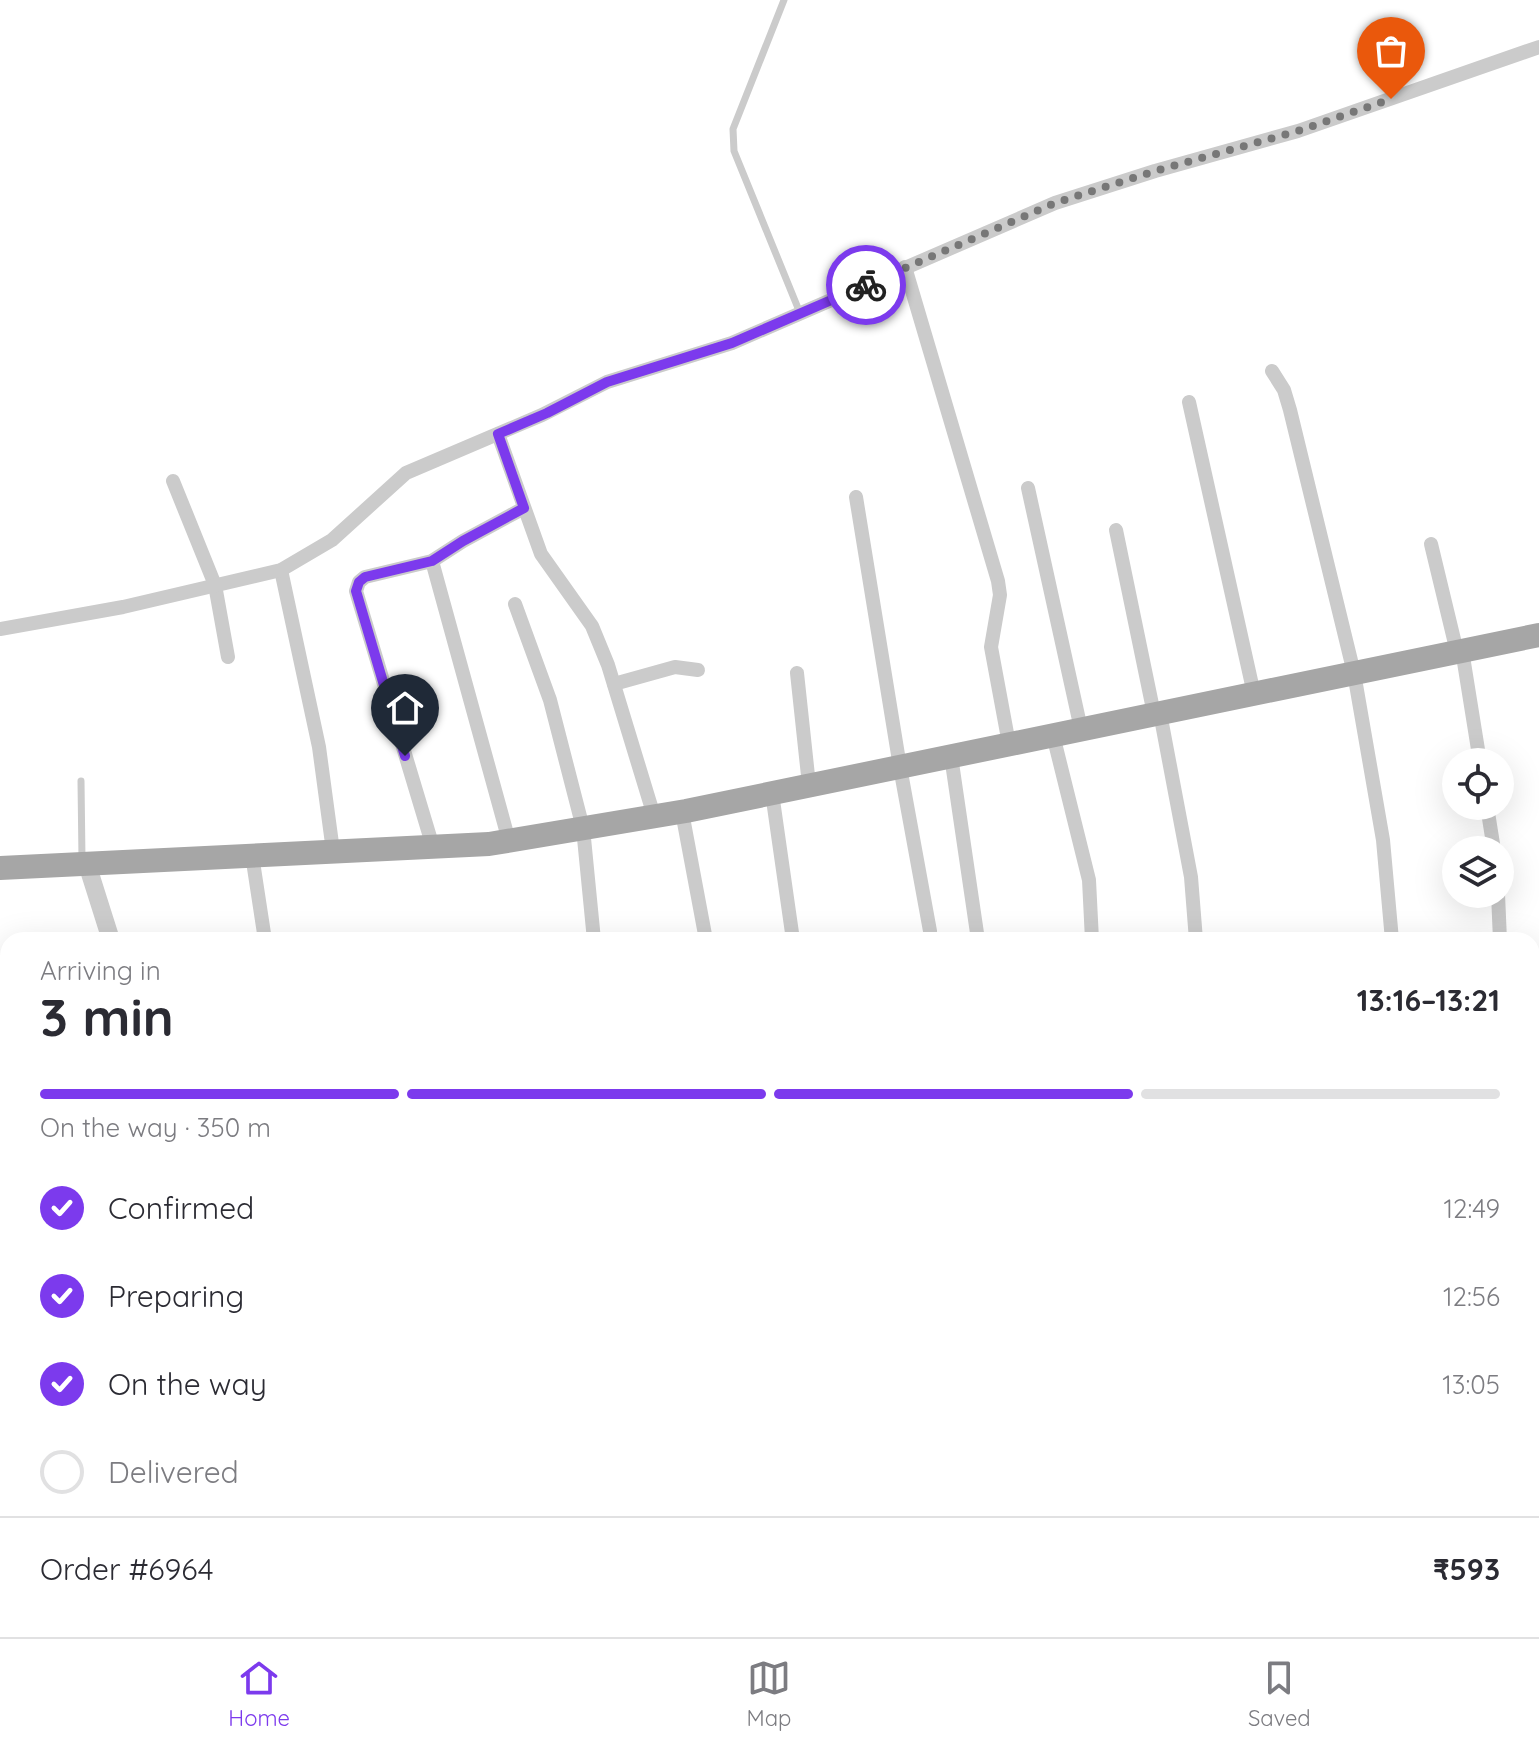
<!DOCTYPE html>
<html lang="en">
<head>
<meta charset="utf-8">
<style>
  body { margin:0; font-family:Quicksand,sans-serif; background:#f7f7f7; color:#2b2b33; height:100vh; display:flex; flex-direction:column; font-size:30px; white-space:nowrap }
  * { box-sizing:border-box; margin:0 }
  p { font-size:26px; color:#7c7c81 }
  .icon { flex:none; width:44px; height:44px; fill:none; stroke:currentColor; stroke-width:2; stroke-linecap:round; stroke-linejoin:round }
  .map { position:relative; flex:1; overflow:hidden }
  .drawer { position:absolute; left:0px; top:932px; width:1540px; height:706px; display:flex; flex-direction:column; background:#fff; border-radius:24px 24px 0 0; box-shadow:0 8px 32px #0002 }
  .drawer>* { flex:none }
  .fabs { position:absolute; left:1442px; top:748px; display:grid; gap:16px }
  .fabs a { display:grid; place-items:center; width:72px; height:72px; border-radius:50%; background:#fff; box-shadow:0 8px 32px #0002; font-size:40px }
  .pin { position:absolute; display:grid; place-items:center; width:68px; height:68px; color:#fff; margin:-82px -34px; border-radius:50% 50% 50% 0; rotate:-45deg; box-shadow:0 0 8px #0007 }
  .pin .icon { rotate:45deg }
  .courier { position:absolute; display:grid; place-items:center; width:80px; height:80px; margin:-40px; border:6px solid #7c3aed; border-radius:50%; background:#fff; color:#222; box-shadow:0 2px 10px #0007 }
  .head em { font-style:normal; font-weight:700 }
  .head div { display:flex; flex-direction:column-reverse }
  .head { display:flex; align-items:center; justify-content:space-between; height:136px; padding:0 40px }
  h1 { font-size:52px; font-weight:700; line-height:60px }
  .bar { display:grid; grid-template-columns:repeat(4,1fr); gap:12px 8px; align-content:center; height:96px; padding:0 40px }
  .bar i { height:10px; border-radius:6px; background:#e1e1e2 }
  .bar .active { background:#7c3aed }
  .bar p { grid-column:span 4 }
  .line { display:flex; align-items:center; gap:20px; padding:0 40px; border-top:2px solid #e1e1e2 }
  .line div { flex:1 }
  ol { padding:0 40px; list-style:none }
  li { display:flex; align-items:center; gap:24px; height:88px }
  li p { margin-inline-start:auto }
  li .icon { padding:8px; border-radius:50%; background:#7c3aed; color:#fff; stroke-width:4 }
  li:last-child { color:#7c7c81 }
  li i { width:44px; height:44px; border:4px solid #e1e1e2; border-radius:50% }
  .tab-bar { display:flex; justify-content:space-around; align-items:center; height:112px; border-top:2px solid #e1e1e2; background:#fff; font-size:22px; color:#7c7c81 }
  .tab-bar a { display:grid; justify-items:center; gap:4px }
  .tab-bar .active { color:#7c3aed }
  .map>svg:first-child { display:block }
</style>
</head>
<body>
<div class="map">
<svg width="1539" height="1637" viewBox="0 0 1539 1637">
  <rect width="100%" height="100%" fill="#fff"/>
  <path fill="#e7eade" d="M1532,1461L1539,1479V1550L1532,1545Z"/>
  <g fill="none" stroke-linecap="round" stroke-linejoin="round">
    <g stroke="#cbcbcb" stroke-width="7">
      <path d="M784,0L733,129L734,151L800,313"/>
      <path d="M81,781L82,859"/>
      <path d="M0,1462L8,1460"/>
      <path d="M0,1531L8,1529"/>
    </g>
    <g stroke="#cbcbcb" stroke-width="14">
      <path d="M905,267L998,581L1000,595L991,647L1009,744"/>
      <path d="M1272,371L1284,390L1290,410L1354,673L1383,840L1392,940"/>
      <path d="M1189,402L1254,694"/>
      <path d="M498,434L541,554L592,626L608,665L654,816"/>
      <path d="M173,481L215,585L228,657"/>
      <path d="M1028,488L1081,729"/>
      <path d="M856,497L900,767L930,931"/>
      <path d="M1116,530L1154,714"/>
      <path d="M1431,544L1457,652"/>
      <path d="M432,561L509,841"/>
      <path d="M281,570L319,747L333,851"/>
      <path d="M515,604L550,700L583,828L594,940"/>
      <path d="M0,629L123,607L281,570L332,540L406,473L542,415L607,382L732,343L1055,203L1155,171L1298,131L1539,47"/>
      <path d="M1462,650L1480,762"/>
      <path d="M797,673L809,785"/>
      <path d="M614,684L675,667L698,670"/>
      <path d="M1160,713L1191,877L1196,940"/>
      <path d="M1053,735L1089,880L1092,940"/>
      <path d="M951,756L978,940"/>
      <path d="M772,793L793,940"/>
      <path d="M1487,806L1494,850"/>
      <path d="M682,812L706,940"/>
      <path d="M433,847L356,591L359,582L365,577L432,561L463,541L524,508"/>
      <path d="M252,855L265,940"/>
      <path d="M1498,894L1500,940"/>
      <path d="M0,1195L8,1193"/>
      <path d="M0,1276L8,1275"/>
      <path d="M464,1630L465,1637"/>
      <path d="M1071,1630V1637"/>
      <path d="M497,1637L531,1630"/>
    </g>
    <g stroke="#cbcbcb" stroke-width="18">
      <path d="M87,864L111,940"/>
      <path d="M324,1630L326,1637"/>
    </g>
    <path stroke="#a6a6a6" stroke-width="24" d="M0,868L489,844L686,811L1539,635"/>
  </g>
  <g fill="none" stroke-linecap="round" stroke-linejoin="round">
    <path stroke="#777" stroke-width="8" stroke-dasharray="0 14.4" d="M866,285L1055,203L1155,171L1298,131L1391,99"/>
    <path stroke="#7c3aed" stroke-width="10" d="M405,756L356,591L359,582L365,577L432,561L463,541L524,508L498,434L547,413L607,382L732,343L866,285"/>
  </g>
</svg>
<div class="fabs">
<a><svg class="icon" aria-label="locate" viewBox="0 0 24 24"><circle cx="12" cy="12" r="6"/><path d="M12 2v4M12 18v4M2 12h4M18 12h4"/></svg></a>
<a><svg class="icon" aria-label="layers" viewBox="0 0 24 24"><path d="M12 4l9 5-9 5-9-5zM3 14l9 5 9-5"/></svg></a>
</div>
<div class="pin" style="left:1391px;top:99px;background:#ea580c"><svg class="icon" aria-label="bag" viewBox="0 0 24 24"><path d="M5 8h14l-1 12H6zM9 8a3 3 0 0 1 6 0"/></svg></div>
<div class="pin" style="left:405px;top:756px;background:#1f2937"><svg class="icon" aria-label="home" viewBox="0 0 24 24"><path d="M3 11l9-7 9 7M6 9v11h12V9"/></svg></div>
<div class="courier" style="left:866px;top:285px"><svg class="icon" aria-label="bike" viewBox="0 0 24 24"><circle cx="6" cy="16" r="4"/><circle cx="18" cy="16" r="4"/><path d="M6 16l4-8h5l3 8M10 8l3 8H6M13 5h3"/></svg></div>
<section class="drawer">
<div class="head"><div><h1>3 min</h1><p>Arriving in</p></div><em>13:16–13:21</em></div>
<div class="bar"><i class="active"></i><i class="active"></i><i class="active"></i><i></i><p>On the way · 350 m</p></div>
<ol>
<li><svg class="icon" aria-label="check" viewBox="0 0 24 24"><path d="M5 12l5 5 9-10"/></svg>Confirmed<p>12:49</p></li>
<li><svg class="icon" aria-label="check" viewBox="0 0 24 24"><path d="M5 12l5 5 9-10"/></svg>Preparing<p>12:56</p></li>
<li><svg class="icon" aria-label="check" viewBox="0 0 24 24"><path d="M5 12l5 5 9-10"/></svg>On the way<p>13:05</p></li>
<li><i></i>Delivered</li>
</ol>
<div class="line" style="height:104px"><div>Order #6964</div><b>₹593</b></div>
</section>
</div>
<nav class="tab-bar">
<a class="active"><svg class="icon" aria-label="home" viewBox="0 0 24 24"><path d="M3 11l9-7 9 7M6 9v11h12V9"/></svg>Home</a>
<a><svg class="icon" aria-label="map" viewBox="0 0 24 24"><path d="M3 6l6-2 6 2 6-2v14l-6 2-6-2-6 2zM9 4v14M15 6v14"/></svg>Map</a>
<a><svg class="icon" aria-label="saved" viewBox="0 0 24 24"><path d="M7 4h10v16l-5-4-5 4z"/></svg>Saved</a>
</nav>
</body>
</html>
